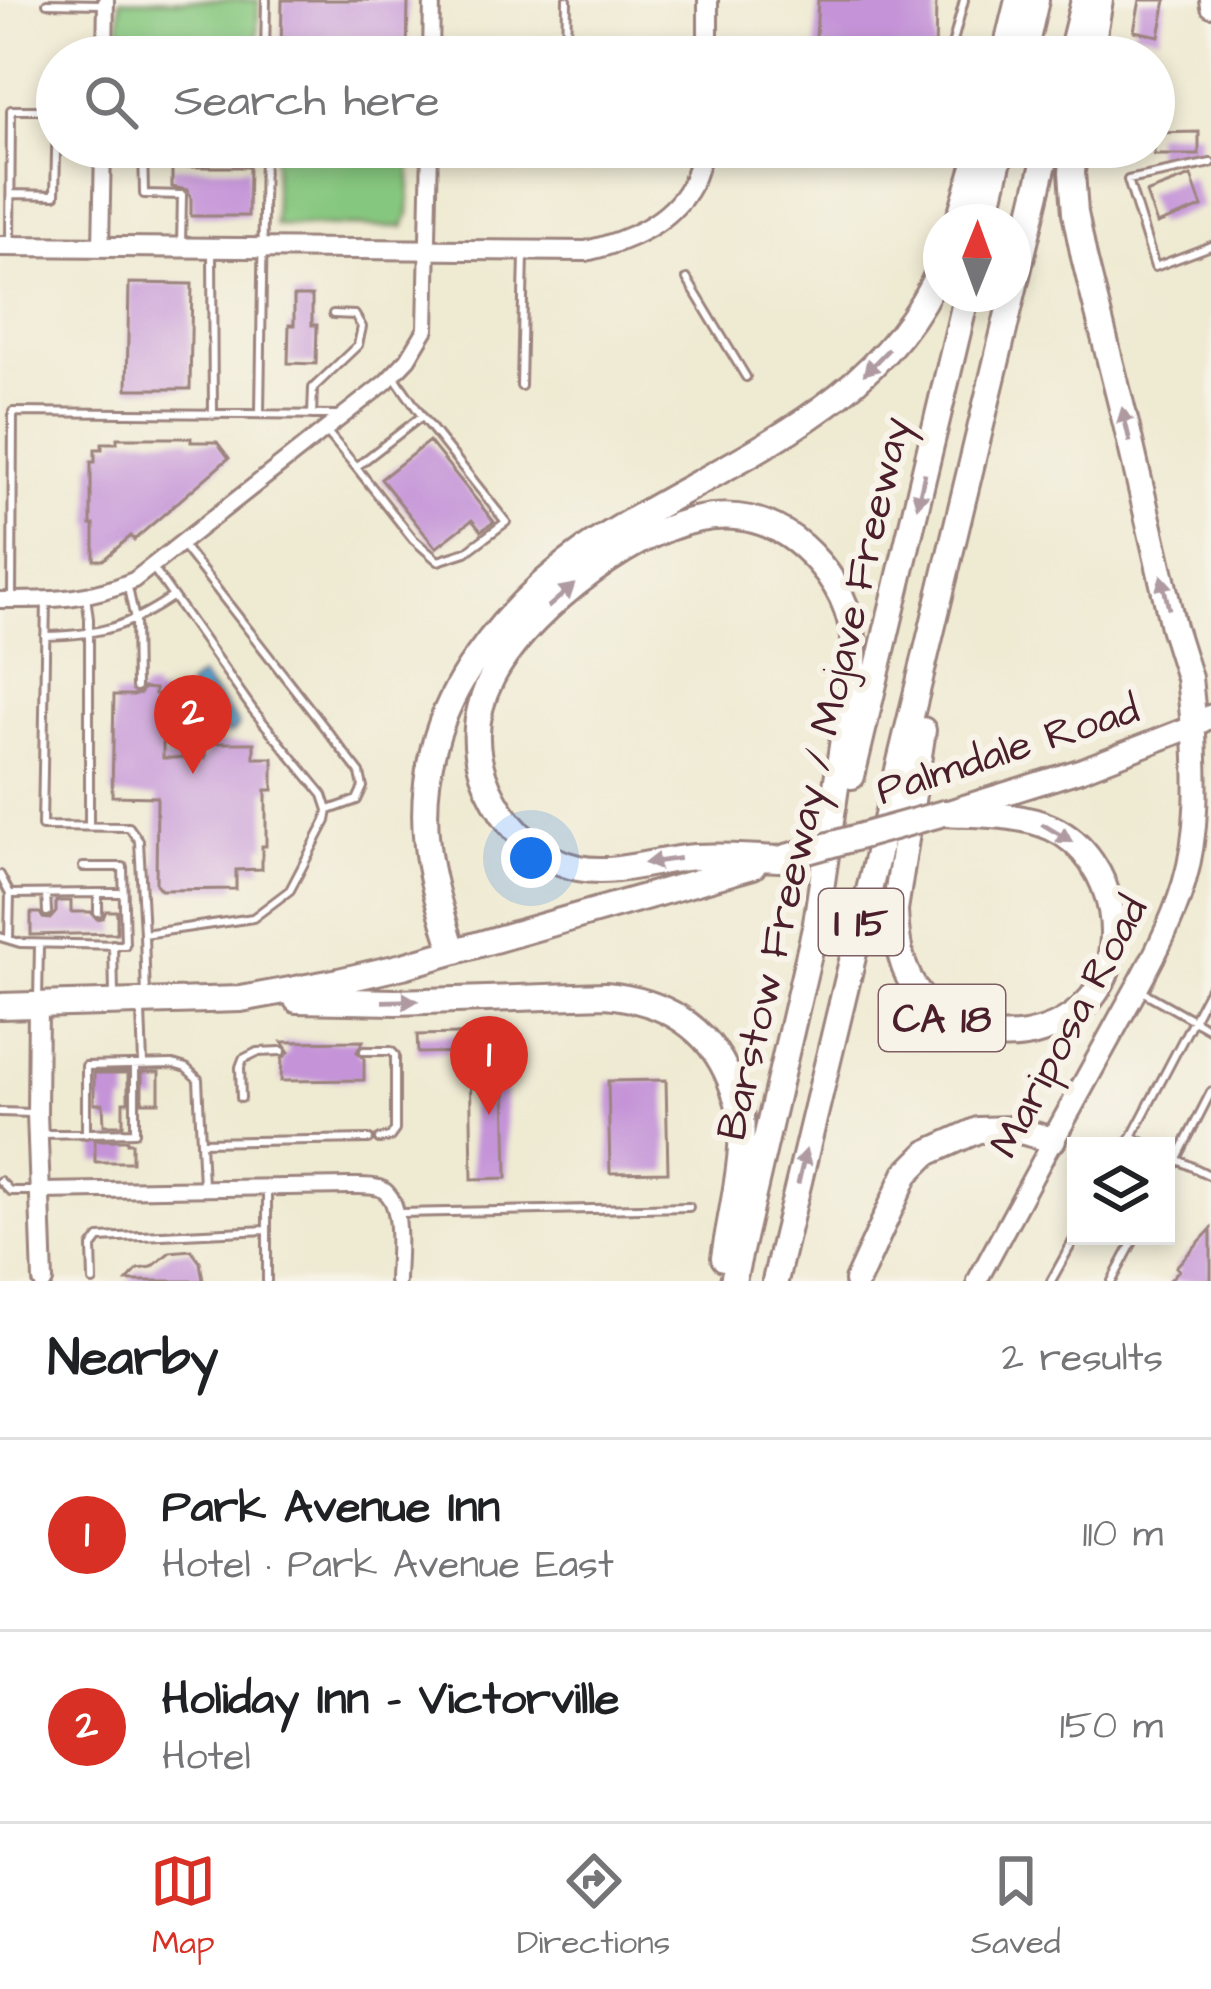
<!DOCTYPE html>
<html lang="en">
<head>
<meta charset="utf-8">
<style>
  body { margin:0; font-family:"Architects Daughter",sans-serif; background:#f2f2f2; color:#202124 }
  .controls { position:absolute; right:36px; bottom:36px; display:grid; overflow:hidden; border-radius:0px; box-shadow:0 6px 18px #0003 }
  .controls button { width:108px; height:108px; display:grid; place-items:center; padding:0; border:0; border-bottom:3px solid #e0e0e0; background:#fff; color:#202124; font:60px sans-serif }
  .compass { position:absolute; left:923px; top:204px; width:108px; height:108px; border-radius:50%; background:#fff; box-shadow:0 6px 18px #0003; rotate:1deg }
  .you { position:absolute; left:531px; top:858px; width:42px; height:42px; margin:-30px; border:9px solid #fff; border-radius:50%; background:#1a73e8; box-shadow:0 0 0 18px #1a73e833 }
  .badge { display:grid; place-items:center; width:78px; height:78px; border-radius:50%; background:#d93025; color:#fff; font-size:39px; font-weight:700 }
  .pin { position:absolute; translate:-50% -99px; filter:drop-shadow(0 3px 6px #0008) }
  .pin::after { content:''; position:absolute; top:63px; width:42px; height:36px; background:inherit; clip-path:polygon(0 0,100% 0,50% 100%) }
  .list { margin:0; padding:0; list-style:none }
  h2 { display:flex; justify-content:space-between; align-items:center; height:156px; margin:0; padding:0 48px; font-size:51px }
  h2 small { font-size:39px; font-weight:400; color:#757577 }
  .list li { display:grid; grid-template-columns:78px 1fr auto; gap:36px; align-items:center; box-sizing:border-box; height:192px; padding:0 48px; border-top:3px solid #e0e0e0 }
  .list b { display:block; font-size:45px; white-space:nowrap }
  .list p { margin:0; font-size:39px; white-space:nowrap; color:#757577 }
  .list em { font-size:39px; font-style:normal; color:#757577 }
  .icon { flex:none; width:66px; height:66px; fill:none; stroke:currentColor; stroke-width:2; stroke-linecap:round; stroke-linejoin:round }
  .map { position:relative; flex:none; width:1211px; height:1281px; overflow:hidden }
  .search { position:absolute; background:#fff; box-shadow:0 6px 18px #0003; left:36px; right:36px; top:36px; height:132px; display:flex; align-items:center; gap:30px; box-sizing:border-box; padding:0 42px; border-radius:66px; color:#757577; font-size:45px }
  .sheet { height:540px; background:#fff }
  nav { display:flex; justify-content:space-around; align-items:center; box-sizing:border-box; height:168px; border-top:3px solid #e0e0e0; background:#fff; font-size:33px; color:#757577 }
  nav a { display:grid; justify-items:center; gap:6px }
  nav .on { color:#d93025 }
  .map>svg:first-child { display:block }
  .green { fill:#86c77f; stroke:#687355; stroke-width:3 }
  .water { fill:#58a4d1; stroke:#51627e; stroke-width:3 }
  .building { fill:#c594d8 }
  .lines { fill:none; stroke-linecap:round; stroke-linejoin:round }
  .lane-casing { stroke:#9c847e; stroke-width:12 }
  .street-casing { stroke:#9c847e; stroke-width:20 }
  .secondary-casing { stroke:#9c847e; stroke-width:24 }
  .primary-casing { stroke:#9c847e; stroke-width:27 }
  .highway-casing { stroke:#9c847e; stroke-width:30 }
  .lane { stroke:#fff; stroke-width:6 }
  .street { stroke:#fff; stroke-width:14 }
  .secondary { stroke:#fff; stroke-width:18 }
  .primary { stroke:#fff; stroke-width:21 }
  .highway { stroke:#fff; stroke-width:24 }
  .highway-bridge-casing { stroke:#9c847e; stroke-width:30; stroke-linecap:butt }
  .highway-bridge { stroke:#fff; stroke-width:24 }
  .oneway { fill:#ae9aa0 }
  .labels { text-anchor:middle; stroke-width:12; stroke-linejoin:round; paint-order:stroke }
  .shield { fill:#f7f3e8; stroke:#7e5f64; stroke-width:3 }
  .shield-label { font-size:39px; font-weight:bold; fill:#4a1f2b }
  .street-label { font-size:42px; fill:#4a1f2b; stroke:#f7f3e8 }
</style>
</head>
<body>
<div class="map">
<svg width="1211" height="1281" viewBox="0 0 1211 1281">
  <rect width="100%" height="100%" fill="#f7f3e8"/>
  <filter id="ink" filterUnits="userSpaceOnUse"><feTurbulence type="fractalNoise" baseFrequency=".00833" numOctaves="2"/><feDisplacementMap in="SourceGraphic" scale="24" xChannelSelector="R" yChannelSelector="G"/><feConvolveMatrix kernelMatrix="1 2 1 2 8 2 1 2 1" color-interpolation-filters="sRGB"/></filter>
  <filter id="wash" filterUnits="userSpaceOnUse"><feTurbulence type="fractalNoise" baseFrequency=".004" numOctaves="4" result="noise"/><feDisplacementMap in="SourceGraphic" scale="48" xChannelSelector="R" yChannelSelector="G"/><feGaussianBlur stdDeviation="2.7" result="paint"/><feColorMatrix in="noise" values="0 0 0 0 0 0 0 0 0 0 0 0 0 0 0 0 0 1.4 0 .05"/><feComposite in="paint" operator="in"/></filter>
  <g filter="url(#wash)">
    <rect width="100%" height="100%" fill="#efead2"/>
    <path class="green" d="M120,0h138l-1,57h-137z
      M274,147h137l-2,69 -6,11 -128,-2z"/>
    <path class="water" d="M200,676l38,47v4l-7,6 -32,-1 -17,-22 11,-11 -6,-13z"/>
    <g id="blocks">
      <path class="building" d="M282,0h126l-1,56 -95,1 -1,-2 -30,-1z
        M818,0h118l-1,57h-120z
        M1140,0h26l-7,36 -25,-5z
        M1199,132v23h-45v-22z
        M172,167h77l-1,49h-57v-17l-3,-9 -16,-3z
        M1191,176l11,31 -45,17 -11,-31z
        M129,283l63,1 -2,105h-63z
        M294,296h18v29h5l-1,39 -28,-1 1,-38h5z
        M117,438h74v4h26l12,16 -95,82 -3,-4 -28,24h-9v-35h-3v-63h4v-13h7v-6h15z
        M429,441l65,81 -13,9 -9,-11 -36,28 -55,-69z
        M143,688l12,1v5h8v64h42v-15h49v15h19v32h-7v56h-4v23l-26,1v19l-75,1 -5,-6 1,-87 -45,-1 2,-101h19l8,-2z
        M56,901h15v11h20l6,7 6,-1 3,-7h11v22l-86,2v-22h9l3,5 7,1 6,-7z
        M504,1033l3,145 -35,1 -2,-127 -52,1 -1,-18z
        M363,1041l-6,11 7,6v22l-83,1 1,-22 7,-7 -7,-10z
        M142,1072h17v30h-17z
        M94,1073h34v29h-5v23h-19l-1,-21h-9z
        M666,1080l2,92 -58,1 -2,-92z
        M95,1140h32v3h5v19h-37z
        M1211,1229v52h-42l10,-11 -3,-3z
        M191,1250l9,12 3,19h-76l11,-12 14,-2 18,-15z"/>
    </g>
  </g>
  <g filter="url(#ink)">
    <use href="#blocks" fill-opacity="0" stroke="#9c847e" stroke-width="3"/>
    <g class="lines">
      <g class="lane-casing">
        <path id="lane" d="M47,3l55,1
          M265,57l1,-57
          M566,57l1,-57
          M949,57l15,-57
          M143,147l1,47 38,1 -1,50
          M1211,163l-83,17 27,87 56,-21
          M12,194l43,1 2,-85
          M10,243l1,-133h46
          M212,252l1,163
          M687,279l59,98
          M521,386l3,-132
          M260,413l4,-266
          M312,415l1,-27 45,-43 4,-18 -7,-12 -22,-1
          M327,432l29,35 66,-51 -28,-40
          M356,467l57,72 25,22 28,-9 40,-30 -84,-106
          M183,546l177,227 3,14 -6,13 -28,10
          M127,583l8,37 1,67
          M86,596l3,23v207
          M12,597l1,-185 324,3
          M46,600l-4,226 87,1 10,14 5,93 109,-16 37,-28 36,-69 2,-11 -5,-15 -70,-85 -100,-142
          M45,636c54,-1 83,-9 127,-39
          M0,875l10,19 -1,44
          M98,893h25
          M10,894l88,-1v19
          M46,894l1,18
          M144,934l2,64
          M0,937l20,6 105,2 -2,-78h-40
          M113,944l1,51
          M1140,990l71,40
          M38,1001l1,-57
          M141,1011l2,53
          M364,1051h27l4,4v75l-5,7 -11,2
          M241,1098l-1,-31 3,-8 14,-7 25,-1
          M0,1112l32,1
          M42,1134l93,-2v-67
          M86,1134v-68l87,-2 13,4 12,11 5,106
          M1132,1137l18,9
          M201,1142l168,-3
          M1127,1146l84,-160
          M1166,1154l45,22
          M1166,1180l45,-88
          M0,1181l10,10h27
          M267,1189v92
          M400,1213l289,-6
          M93,1281l-1,-34 7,-9 168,-8
          M1051,1281l25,-45
          M1112,1281l24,-45"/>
      </g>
      <g class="street-casing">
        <path id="street" d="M105,57l1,-57
          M431,57l1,-57
          M101,247l2,-100
          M0,600c52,0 85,1 134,-20l252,-198 22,-23 18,-30 4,-182
          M40,1191l309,-5c9,0 21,-1 30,2 27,9 18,70 18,93"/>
      </g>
      <g class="secondary-casing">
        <path id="secondary" d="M1210,0l1,7
          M708,57v-57
          M0,246l586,5c40,-9 85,-28 105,-66 6,-12 9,-26 13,-38
          M38,1005l-1,108 6,168
          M977,1281l76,-141"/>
      </g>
      <g class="primary-casing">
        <path id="primary" d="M950,811l131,-41 113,-44 17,-10
          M1053,1140c24,-43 48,-87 72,-131 22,-39 46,-82 59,-126 15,-50 13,-105 10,-157"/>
      </g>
      <g class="highway-casing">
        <path id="highway" d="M1004,57l14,-57
          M1023,57l13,-57
          M1070,57l14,-57
          M1090,57l10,-57
          M1075,147l-3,25 3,41 9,44 42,167 47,203 16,51 5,48
          M958,222l23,-75
          M984,222l18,-75
          M923,730l-28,180c1,31 6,61 25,86 37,50 118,54 163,11 52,-49 33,-149 -31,-179 -32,-15 -74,-13 -108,-15
          M852,776l115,-482
          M779,859c-27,-1 -56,-4 -83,-2 -38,2 -80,19 -118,11 -36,-8 -66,-36 -83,-67 -51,-90 14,-163 81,-217 73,-58 169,-107 243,-21 26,30 37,62 35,101l-39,266
          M453,951c-10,-34 -22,-69 -26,-105 -8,-68 10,-134 50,-189 30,-42 66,-78 109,-108 126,-85 292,-133 355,-283
          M297,1000l99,2 209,-7c56,5 103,30 125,85 4,12 10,24 11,37 4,40 -11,100 -17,141
          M0,1006l241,-7 93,-17 69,-16 350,-100
          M733,1281l85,-366
          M775,1281l273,-1134
          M857,1281l49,-107 21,-21 51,-23 35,-1 40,11"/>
      </g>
      <use href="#lane" class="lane"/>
      <use href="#street" class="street"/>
      <use href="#secondary" class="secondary"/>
      <use href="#primary" class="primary"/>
      <use href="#highway" class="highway"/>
      <g class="highway-bridge-casing">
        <path id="highway-bridge" d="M779,859l165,-46"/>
      </g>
      <use href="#highway-bridge" class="highway-bridge"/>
    </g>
    <defs><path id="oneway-solid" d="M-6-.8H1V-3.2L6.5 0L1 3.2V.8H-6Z" transform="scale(3)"/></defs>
    <g class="oneway">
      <use href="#oneway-solid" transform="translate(876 362) rotate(134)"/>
      <use href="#oneway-solid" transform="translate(1126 425) rotate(-103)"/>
      <use href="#oneway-solid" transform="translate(921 490) rotate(103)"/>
      <use href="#oneway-solid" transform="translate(1165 592) rotate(-103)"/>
      <use href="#oneway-solid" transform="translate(561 596) rotate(-41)"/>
      <use href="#oneway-solid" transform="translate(1057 833) rotate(31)"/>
      <use href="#oneway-solid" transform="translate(662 861) rotate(172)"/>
      <use href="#oneway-solid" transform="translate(400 1001) rotate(-1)"/>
      <use href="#oneway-solid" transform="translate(802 1167) rotate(-77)"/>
    </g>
  </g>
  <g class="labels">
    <g class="shield">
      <rect x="819" y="889" width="84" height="66" rx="9"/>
      <rect x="879" y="985" width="126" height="66" rx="9"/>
    </g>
    <g class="shield-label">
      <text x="861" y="936">I 15</text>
      <text x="942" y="1032">CA 18</text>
    </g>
    <g class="street-label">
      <text transform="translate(1007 748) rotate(-18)" y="15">Palmdale Road</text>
      <text transform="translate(812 778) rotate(-77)" y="15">Barstow Freeway / Mojave Freeway</text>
      <text transform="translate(1067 1026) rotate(-62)" y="15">Mariposa Road</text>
    </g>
  </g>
</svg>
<div class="controls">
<button><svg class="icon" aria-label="layers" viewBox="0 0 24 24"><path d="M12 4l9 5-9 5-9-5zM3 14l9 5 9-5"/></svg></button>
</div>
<svg class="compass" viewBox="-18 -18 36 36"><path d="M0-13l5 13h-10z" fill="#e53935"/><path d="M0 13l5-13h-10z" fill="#757577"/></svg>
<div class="you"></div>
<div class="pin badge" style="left:489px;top:1115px">1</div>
<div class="pin badge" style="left:193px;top:774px">2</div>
<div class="search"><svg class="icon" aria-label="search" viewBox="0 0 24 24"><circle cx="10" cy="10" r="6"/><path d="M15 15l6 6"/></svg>Search here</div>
</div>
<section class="sheet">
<h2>Nearby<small>2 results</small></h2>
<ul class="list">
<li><span class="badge">1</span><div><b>Park Avenue Inn</b><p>Hotel · Park Avenue East</p></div><em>110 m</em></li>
<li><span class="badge">2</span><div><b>Holiday Inn - Victorville</b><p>Hotel</p></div><em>150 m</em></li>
</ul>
</section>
<nav>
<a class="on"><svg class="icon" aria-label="map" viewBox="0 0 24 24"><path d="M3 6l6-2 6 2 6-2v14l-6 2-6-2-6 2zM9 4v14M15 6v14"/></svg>Map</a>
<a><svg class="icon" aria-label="directions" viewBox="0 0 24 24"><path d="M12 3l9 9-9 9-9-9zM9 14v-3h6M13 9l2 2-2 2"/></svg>Directions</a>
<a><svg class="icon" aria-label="saved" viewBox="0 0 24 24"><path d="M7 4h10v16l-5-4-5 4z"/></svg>Saved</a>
</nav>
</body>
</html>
